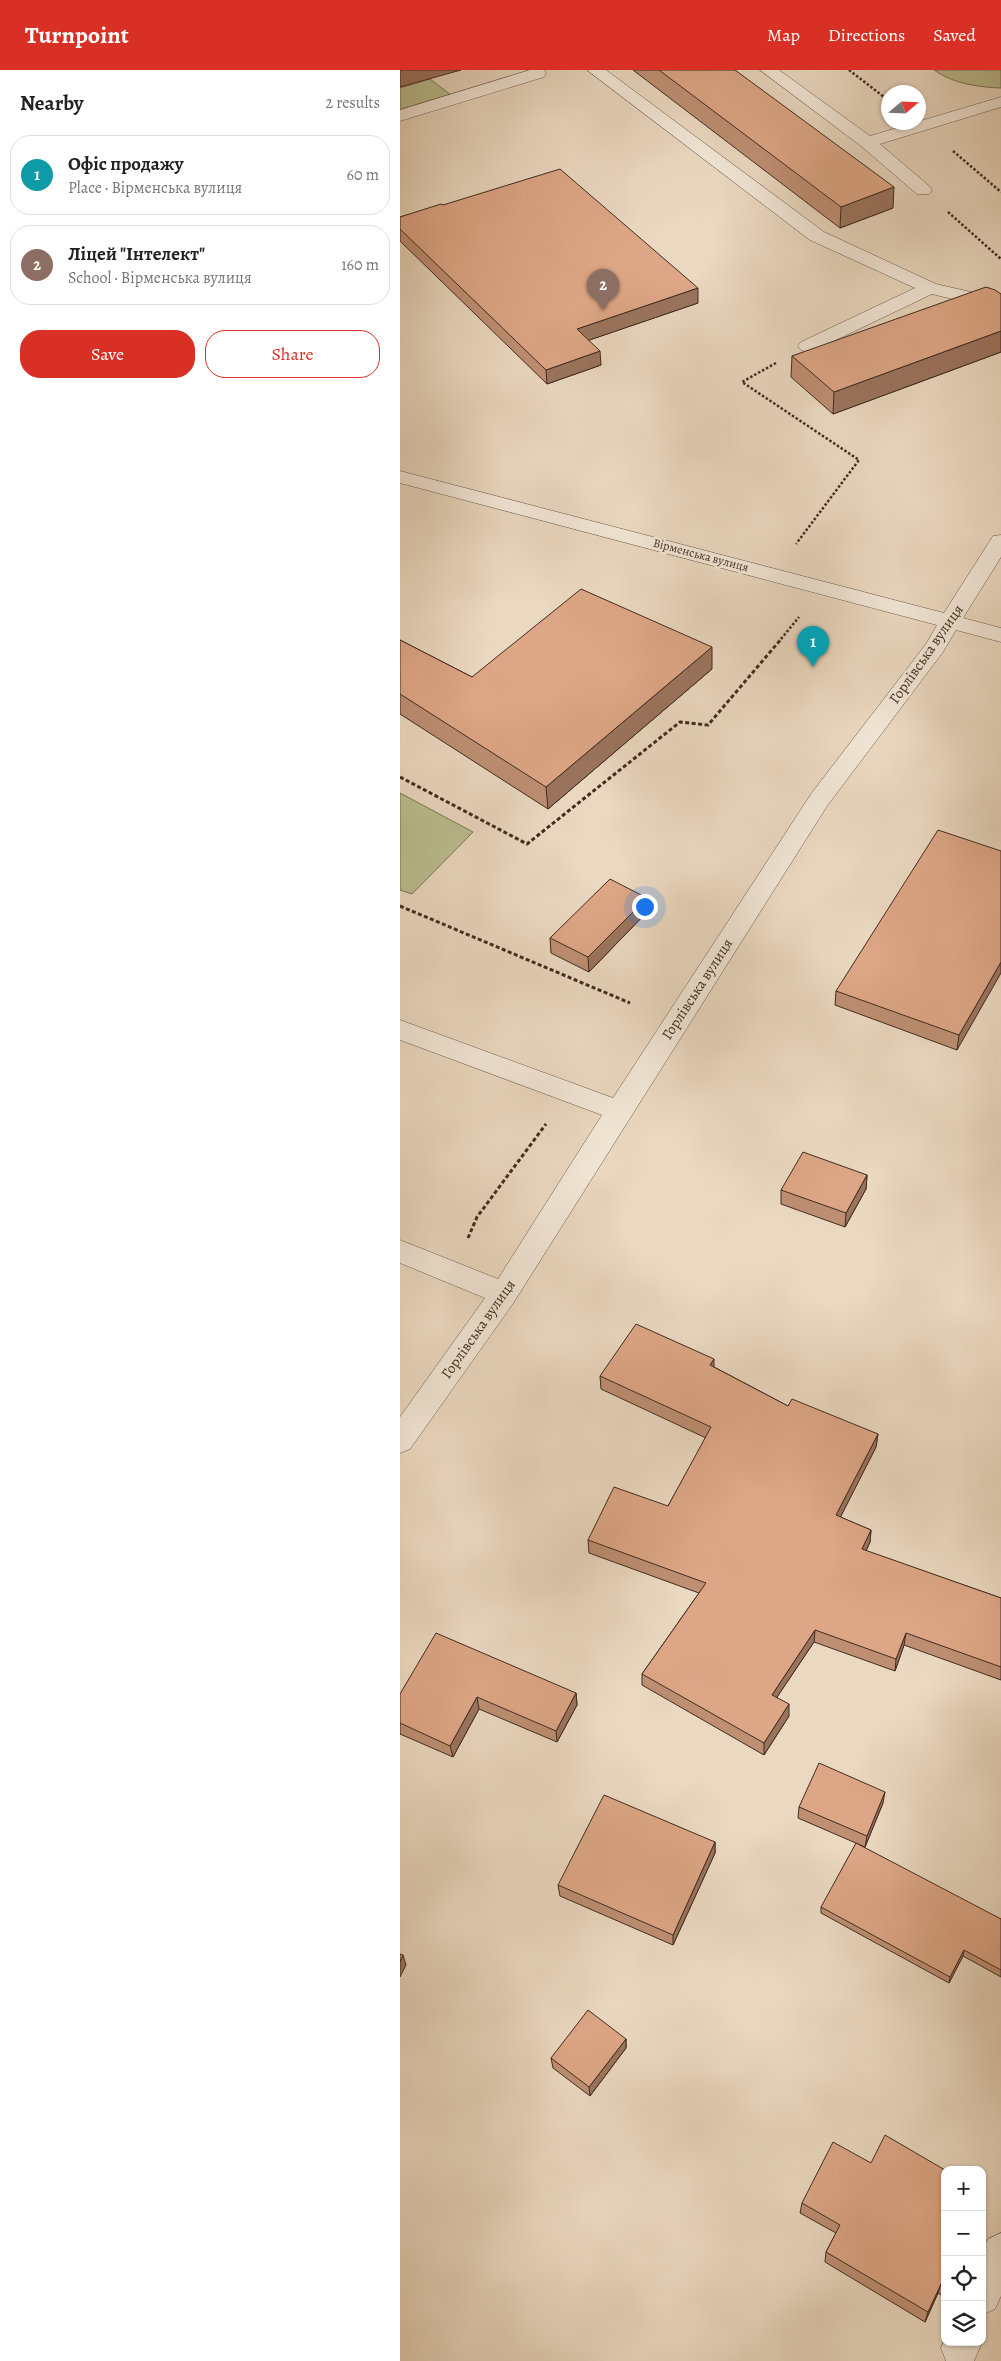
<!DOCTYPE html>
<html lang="en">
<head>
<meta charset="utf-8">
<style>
  body { margin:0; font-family:Alegreya,serif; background:#f2f2f2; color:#222 }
  .controls { position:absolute; right:15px; bottom:15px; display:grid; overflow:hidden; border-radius:10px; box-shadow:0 1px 4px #0004 }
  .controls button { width:45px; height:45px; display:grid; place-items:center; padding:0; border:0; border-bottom:1px solid #e0e0e0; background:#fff; color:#222; font:25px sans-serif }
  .compass { position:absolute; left:481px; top:15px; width:45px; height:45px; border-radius:50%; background:#fff; box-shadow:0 1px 4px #0004; rotate:71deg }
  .you { position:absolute; left:244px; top:836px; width:18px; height:18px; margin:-12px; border:4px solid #fff; border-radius:50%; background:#1a73e8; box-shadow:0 0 0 8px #1a73e833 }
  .badge { display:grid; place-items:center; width:32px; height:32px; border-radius:50%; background:#d93025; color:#fff; font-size:16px; font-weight:700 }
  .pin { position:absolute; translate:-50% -41px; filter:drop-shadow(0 1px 2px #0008) }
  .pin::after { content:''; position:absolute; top:26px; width:18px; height:15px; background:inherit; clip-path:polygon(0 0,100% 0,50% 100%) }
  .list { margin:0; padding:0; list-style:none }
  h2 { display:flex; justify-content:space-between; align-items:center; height:65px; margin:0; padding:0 20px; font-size:21px }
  h2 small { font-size:16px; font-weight:400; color:#767676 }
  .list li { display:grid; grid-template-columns:32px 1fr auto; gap:15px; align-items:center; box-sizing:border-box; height:80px; margin:0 10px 10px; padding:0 10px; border:1px solid #e0e0e0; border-radius:20px }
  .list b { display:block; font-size:19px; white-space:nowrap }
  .list p { margin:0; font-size:16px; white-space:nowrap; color:#767676 }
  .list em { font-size:16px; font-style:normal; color:#767676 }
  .actions { display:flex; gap:10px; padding:15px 20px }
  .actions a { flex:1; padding:11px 0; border:1px solid #d93025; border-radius:20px; text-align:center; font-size:18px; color:#d93025 }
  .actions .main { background:#d93025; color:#fff }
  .icon { flex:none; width:28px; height:28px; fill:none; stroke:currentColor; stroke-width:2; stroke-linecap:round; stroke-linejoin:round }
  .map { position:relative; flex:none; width:601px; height:2291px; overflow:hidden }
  header { display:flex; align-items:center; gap:30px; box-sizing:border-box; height:70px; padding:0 25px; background:#d93025; color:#fff }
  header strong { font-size:24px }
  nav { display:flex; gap:28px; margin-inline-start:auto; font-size:18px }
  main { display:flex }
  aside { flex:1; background:#fff }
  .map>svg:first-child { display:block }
  .green { fill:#babe90; stroke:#7e7558 }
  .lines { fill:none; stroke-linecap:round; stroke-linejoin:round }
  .minor-casing { stroke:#6b5748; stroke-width:1 }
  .path-far1 { stroke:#412c20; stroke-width:2.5; stroke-dasharray:2.5 2; stroke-linecap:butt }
  .path { stroke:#412c20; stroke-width:3; stroke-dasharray:4 2.5; stroke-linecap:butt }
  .minor { fill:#f1e6d6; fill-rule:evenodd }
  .wall { fill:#be8f73; stroke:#412c20 }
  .shaded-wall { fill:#9b745e; stroke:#412c20 }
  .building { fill:#dda686; stroke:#412c20 }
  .labels { text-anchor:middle; stroke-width:5; stroke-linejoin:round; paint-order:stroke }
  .far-street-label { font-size:12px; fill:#412c20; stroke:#f1e6d6 }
  .street-label { font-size:15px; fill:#412c20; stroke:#f1e6d6 }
</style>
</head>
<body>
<header>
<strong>Turnpoint</strong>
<nav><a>Map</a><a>Directions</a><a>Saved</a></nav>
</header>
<main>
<aside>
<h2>Nearby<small>2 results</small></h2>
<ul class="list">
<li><span class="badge" style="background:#0f9aa8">1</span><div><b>Офіс продажу</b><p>Place · Вірменська вулиця</p></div><em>60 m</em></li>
<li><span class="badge" style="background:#8d6e63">2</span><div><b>Ліцей &quot;Інтелект&quot;</b><p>School · Вірменська вулиця</p></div><em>160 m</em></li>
</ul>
<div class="actions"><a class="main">Save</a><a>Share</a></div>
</aside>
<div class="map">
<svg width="601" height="2291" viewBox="0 0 601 2291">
  <rect width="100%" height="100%" fill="#ead8c0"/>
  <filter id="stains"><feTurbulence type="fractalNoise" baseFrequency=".004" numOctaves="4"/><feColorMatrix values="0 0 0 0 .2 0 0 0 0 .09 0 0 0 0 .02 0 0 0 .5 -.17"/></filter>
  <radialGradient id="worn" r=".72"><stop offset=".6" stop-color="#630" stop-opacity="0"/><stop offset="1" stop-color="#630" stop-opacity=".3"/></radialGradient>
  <path class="green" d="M534,0h67v18c-23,-1 -47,-4 -67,-18z
    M30,9l21,16 -51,15v-22z
    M0,723l73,39 -61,62 -12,-4z"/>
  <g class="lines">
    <g class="minor-casing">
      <path id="minor" d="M130,0h14l2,3 -2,4 -144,44v-11z
        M187,0h19l218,162 112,52 65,15v12l-69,-17 -117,56 -7,2 -7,-2 -3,-4 3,-4 114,-54 -105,-48z
        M360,0h19l91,66 131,-39v10l-121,37 49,42 3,4 -3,4h-12l-56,-48z
        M0,401l544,142 49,-77 8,-1v22l-38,61 38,10v14l-45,-12 -13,22 -116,154 -313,496 -104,147 -10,4v-36l85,-119 -85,-35v-23l98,39 104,-164 -202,-75v-20l213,78 198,-304 115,-150 11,-19 -537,-142z
        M601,2163v63l-6,13 -13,6v-63l6,-13z
        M545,2269v3h37l-8,19h-28l-5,-13z"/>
    </g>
    <path class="path-far1" d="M449,0l39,30
      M553,81l48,41
      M548,142l53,47
      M376,293l-34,19 117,78 -63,84
      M381,569l18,-22"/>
    <path class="path" d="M0,707l127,67 153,-122 28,3 74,-87
      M0,836l230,97
      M68,1168l9,-21 69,-93"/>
    <use href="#minor" class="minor"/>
  </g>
  <path class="wall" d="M233,0h102l158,138 -53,20z
    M43,135l255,98 -109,37 12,25 -54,19 -147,-143v-24z
    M601,224v58l-168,62 -42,-37 1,-21z
    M0,570l72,37 240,-8 -164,140 -148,-95z
    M601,781l-44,199 -122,-45 1,-14z
    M247,842l-58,60 -38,-19 -1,-15z
    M467,1105l-1,14 -21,38 -64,-23v-14z
    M314,1297l74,39 90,28 -2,13 -36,70 31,13 -1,12 -4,9 135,47v82l-97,-35 -9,26 -81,-29 -37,55 12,19 -25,39 -122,-70v-11l57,-81 -110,-40 -1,-13 80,-34 38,-68 -105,-49 -1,-13z
    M176,1623l1,12 -20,37 -78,-33 -26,48 -53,-23v-40z
    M483,1733l-18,44 -67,-29 1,-11z
    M315,1772v11l-42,92 -113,-49 -2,-11z
    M421,1837l180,12v58l-38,-21 -14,27 -128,-70z
    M226,1969v9l-36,48 -37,-28 -2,-10z
    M471,2093l74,7v122l-2,4 -5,-3 -13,29 -100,-60 1,-10 10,-19 -36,-20 2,-10z"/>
  <path class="shaded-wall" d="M0,0h61l-61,17z
    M494,117l-1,21 -53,20 1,-21z
    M298,218v15l-120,41 -1,-15z
    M601,261v21l-168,62 1,-22z
    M200,281l1,14 -54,19 -1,-14z
    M312,577v22l-164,140 -2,-22z
    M247,828v14l-58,60 -1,-15z
    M601,892v11l-44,77 2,-15z
    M467,1105l-1,14 -21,38 1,-14z
    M314,1289v13l-4,-7z
    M478,1364l-2,13 -41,81 1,-13z
    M471,1460l-1,12 -10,20 2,-13z
    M415,1560l-1,12 -43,64 1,-11z
    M506,1563l-2,12 -9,26 1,-12z
    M176,1623l1,12 -20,37 -1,-11z
    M77,1627l2,12 -26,48 -3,-11z
    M389,1634v12l-25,39v-12z
    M485,1722l-2,11 -18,44 2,-11z
    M315,1772v11l-42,92v-10z
    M564,1880l-1,6 -14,27 1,-6z
    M3,1885l3,10 -6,12v-15z
    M226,1969v9l-36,48 -1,-9z
    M541,2214l-3,9 -13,29 3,-10z"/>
  <path class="building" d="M259,0h76l159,117 -53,20z
    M160,99l138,119 -121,41 23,22 -54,19 -146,-141v-12l41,-13 2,1z
    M586,217l9,3 6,4v37l-167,61 -42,-36z
    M181,519l131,58 -166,140 -146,-93v-54l72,37z
    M538,760l63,21v111l-42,73 -123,-44z
    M210,809l37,19 -59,59 -38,-19z
    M403,1082l64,23 -21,38 -65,-23z
    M236,1254l78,35 -4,6 78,41 4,-7 86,35 -42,81 35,15 -9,19 139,49v69l-95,-34 -10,26 -81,-29 -43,65 17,9 -25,39 -122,-69 64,-91 -118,-43 26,-53 54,19 43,-79 -111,-51z
    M36,1563l140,60 -20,38 -79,-34 -27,49 -50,-23v-29z
    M419,1693l66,29 -18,44 -68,-29z
    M204,1725l111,47 -42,93 -115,-50z
    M456,1773l145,76v51l-37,-20 -14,27 -129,-70z
    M0,1884l3,1 -3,7z
    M188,1940l38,29 -37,48 -38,-29z
    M485,2065l60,35v116l-4,-2 -13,28 -102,-60 14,-27 -38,-22 31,-61 38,21z"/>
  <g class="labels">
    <g class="far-street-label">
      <text transform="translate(301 485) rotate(15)" y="4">Вірменська вулиця</text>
    </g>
    <g class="street-label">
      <text transform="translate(526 584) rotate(-55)" y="5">Горлівська вулиця</text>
      <text transform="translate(297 919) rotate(-57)" y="5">Горлівська вулиця</text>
      <text transform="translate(78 1259) rotate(-55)" y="5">Горлівська вулиця</text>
    </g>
  </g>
  <rect width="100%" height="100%" filter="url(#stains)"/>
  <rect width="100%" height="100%" fill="url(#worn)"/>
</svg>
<div class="controls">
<button>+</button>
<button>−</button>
<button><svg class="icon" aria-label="locate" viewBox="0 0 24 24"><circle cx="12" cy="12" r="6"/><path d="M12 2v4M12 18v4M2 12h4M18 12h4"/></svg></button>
<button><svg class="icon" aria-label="layers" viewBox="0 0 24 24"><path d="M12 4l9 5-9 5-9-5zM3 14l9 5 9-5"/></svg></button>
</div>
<svg class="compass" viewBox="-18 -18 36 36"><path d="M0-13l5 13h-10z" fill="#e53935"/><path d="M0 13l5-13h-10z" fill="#767676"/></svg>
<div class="you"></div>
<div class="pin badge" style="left:413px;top:597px;background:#0f9aa8">1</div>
<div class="pin badge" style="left:203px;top:240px;background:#8d6e63">2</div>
</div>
</main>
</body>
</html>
